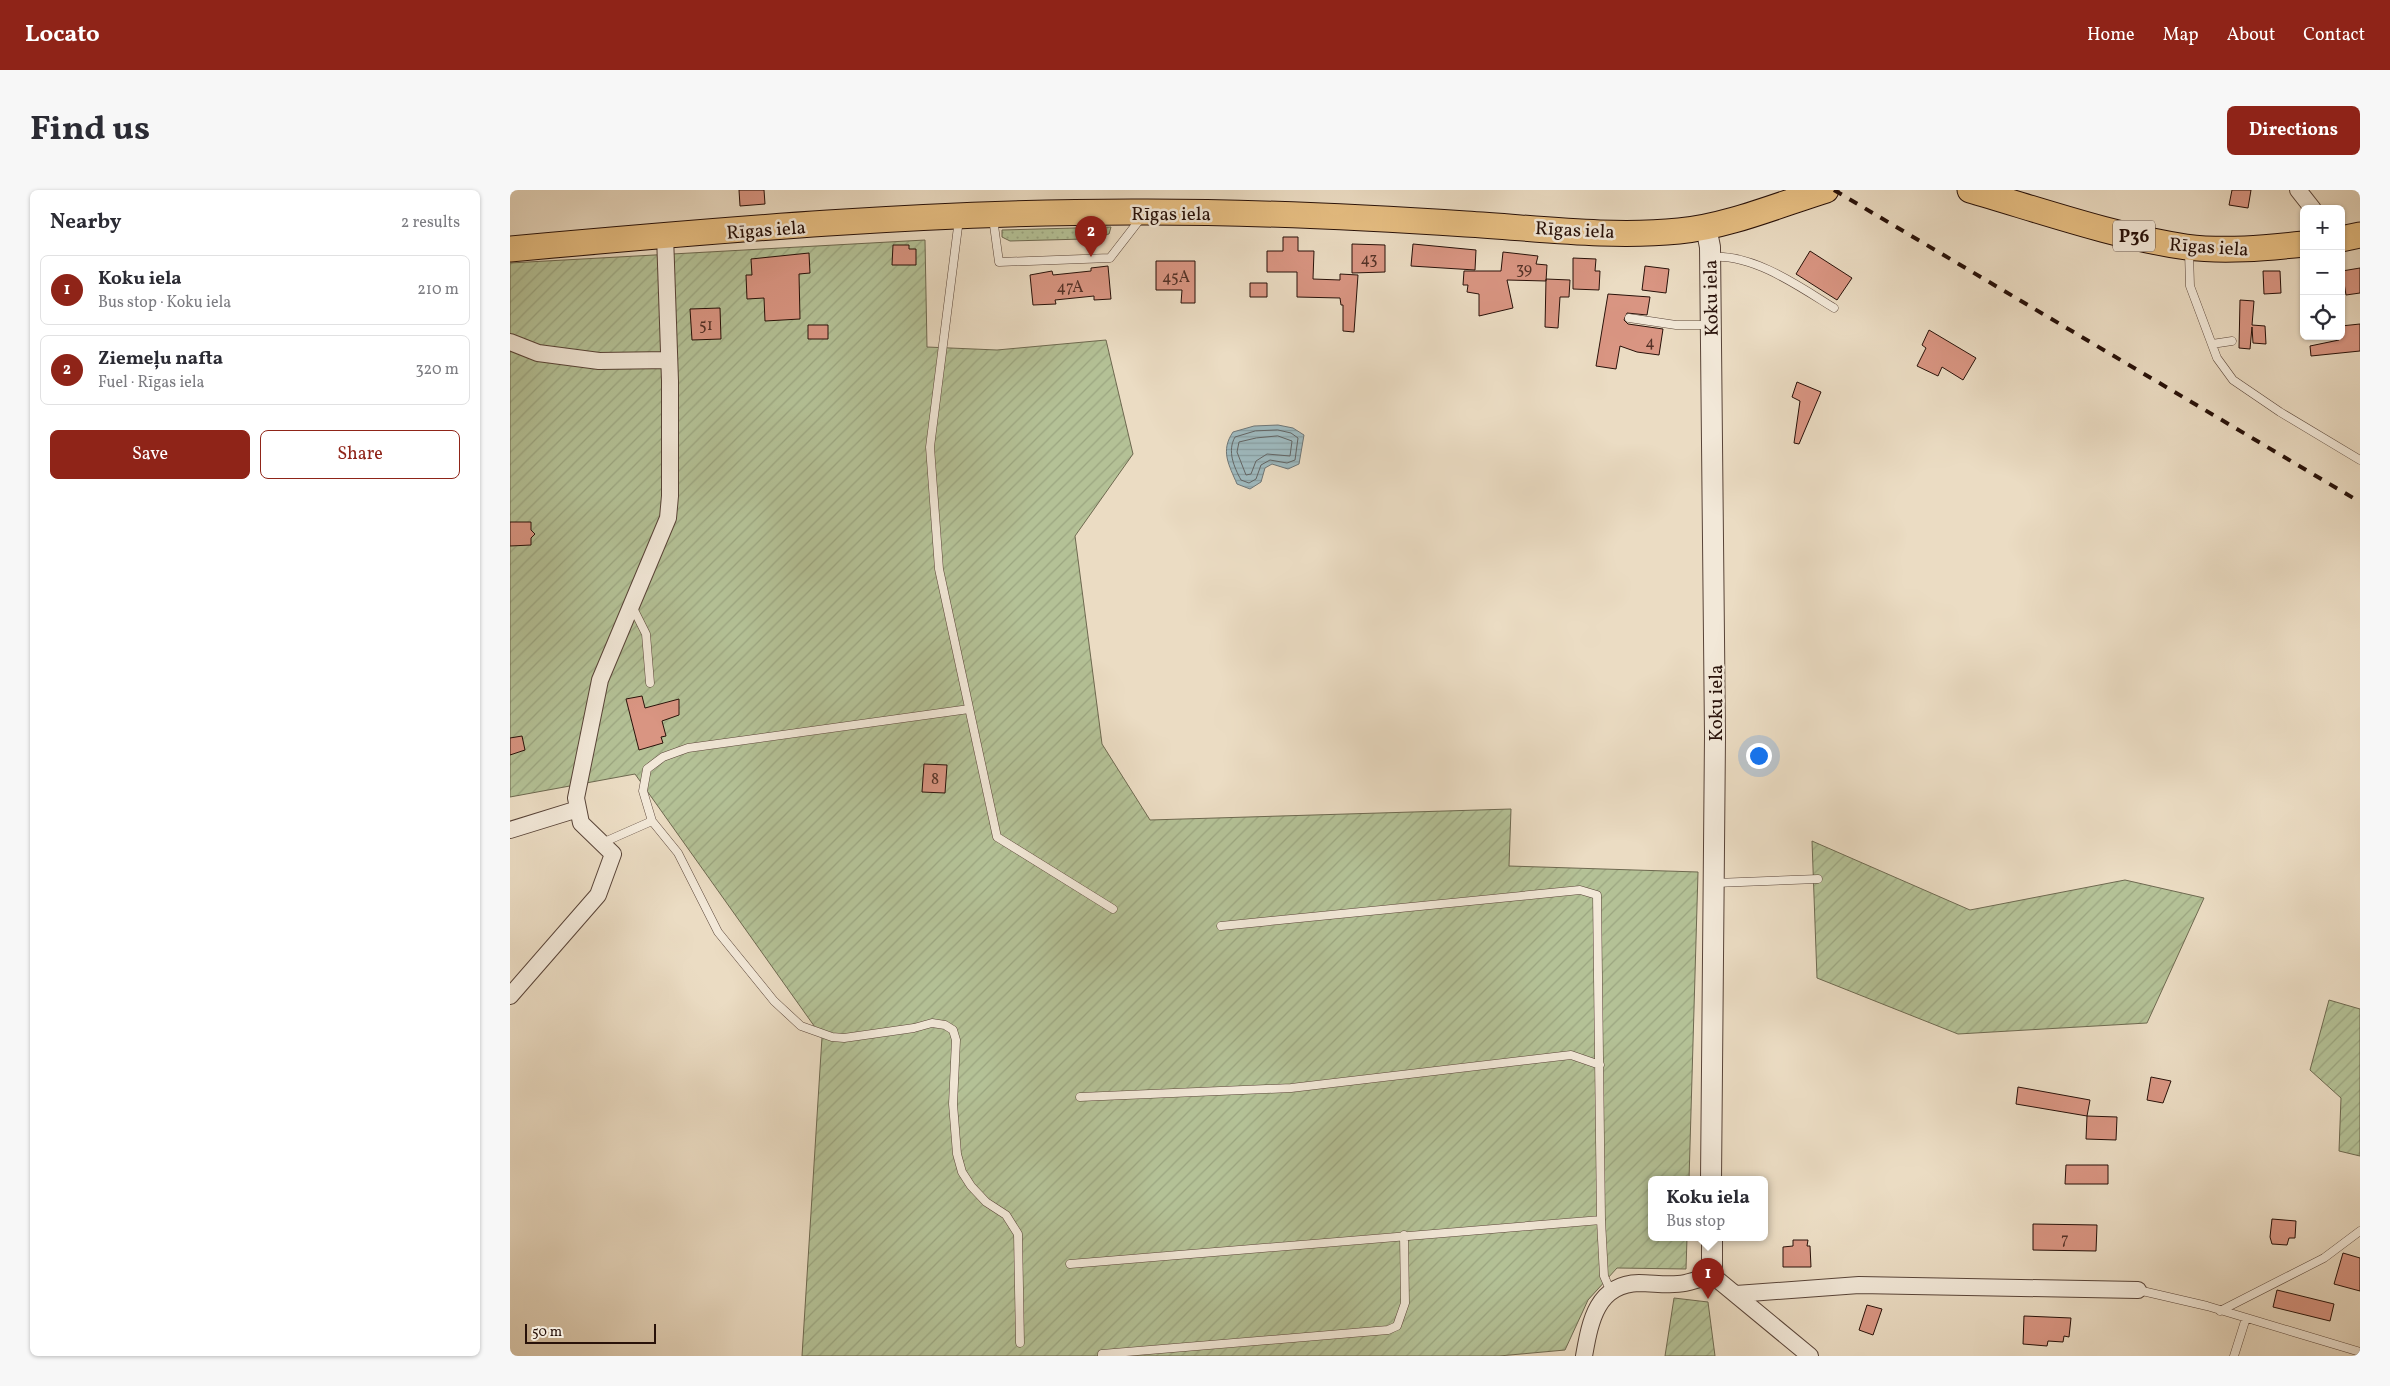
<!DOCTYPE html>
<html lang="en">
<head>
<meta charset="utf-8">
<style>
  body { margin:0; font-family:Vollkorn,serif; background:#f7f7f7; color:#2b2b33 }
  .controls { position:absolute; right:15px; top:15px; display:grid; overflow:hidden; border-radius:8px; box-shadow:0 1px 4px #0004 }
  .controls button { width:45px; height:45px; display:grid; place-items:center; padding:0; border:0; border-bottom:1px solid #e1e1e2; background:#fff; color:#2b2b33; font:25px sans-serif }
  .scale { position:absolute; left:15px; bottom:12px; width:131px; box-sizing:border-box; padding-left:5px; border:2px solid #281109; border-top:0; font-size:14px; line-height:18px; white-space:nowrap; color:#281109; -webkit-text-stroke:4px #f2e8d8; paint-order:stroke }
  .you { position:absolute; left:1248px; top:565px; width:18px; height:18px; margin:-12px; border:4px solid #fff; border-radius:50%; background:#1a73e8; box-shadow:0 0 0 8px #1a73e833 }
  .badge { display:grid; place-items:center; width:32px; height:32px; border-radius:50%; background:#8f2418; color:#fff; font-size:16px; font-weight:700 }
  .pin { position:absolute; translate:-50% -41px; filter:drop-shadow(0 1px 2px #0008) }
  .pin::after { content:''; position:absolute; top:26px; width:18px; height:15px; background:inherit; clip-path:polygon(0 0,100% 0,50% 100%) }
  .popup { position:absolute; left:1138px; top:986px; width:120px; height:65px; box-sizing:border-box; display:grid; place-content:center; border-radius:8px; background:#fff; filter:drop-shadow(0 1px 4px #0005); font-size:16px; white-space:nowrap; color:#7c7c81 }
  .popup b { font-size:19px; color:#2b2b33 }
  .popup::after { content:''; position:absolute; left:50%; top:100%; margin-left:-10px; border:10px solid transparent; border-top-color:#fff }
  .list { margin:0; padding:0; list-style:none }
  h2 { display:flex; justify-content:space-between; align-items:center; height:65px; margin:0; padding:0 20px; font-size:21px }
  h2 small { font-size:16px; font-weight:400; color:#7c7c81 }
  .list li { display:grid; grid-template-columns:32px 1fr auto; gap:15px; align-items:center; box-sizing:border-box; height:70px; margin:0 10px 10px; padding:0 10px; border:1px solid #e1e1e2; border-radius:8px }
  .list b { display:block; font-size:19px; white-space:nowrap }
  .list p { margin:0; font-size:16px; white-space:nowrap; color:#7c7c81 }
  .list em { font-size:16px; font-style:normal; color:#7c7c81 }
  .actions { display:flex; gap:10px; padding:15px 20px }
  .actions a { flex:1; padding:11px 0; border:1px solid #8f2418; border-radius:8px; text-align:center; font-size:18px; color:#8f2418 }
  .actions .main { background:#8f2418; color:#fff }
  .icon { flex:none; width:28px; height:28px; fill:none; stroke:currentColor; stroke-width:2; stroke-linecap:round; stroke-linejoin:round }
  .map { position:relative; flex:none; width:1850px; height:1166px; overflow:hidden; border-radius:8px }
  header { display:flex; align-items:center; gap:30px; box-sizing:border-box; height:70px; padding:0 25px; background:#8f2418; color:#fff }
  header strong { font-size:24px }
  nav { display:flex; gap:28px; margin-inline-start:auto; font-size:18px }
  .intro { display:flex; align-items:center; justify-content:space-between; box-sizing:border-box; height:120px; padding:0 30px }
  h1 { margin:0; font-size:35px }
  .button { padding:12px 22px; border-radius:8px; background:#8f2418; color:#fff; font-size:18px; font-weight:700 }
  main { display:flex; gap:30px; padding:0 30px }
  aside { flex:1; background:#fff; border-radius:8px; box-shadow:0 1px 4px #0004 }
  .map>svg:first-child { display:block }
  .grass { fill:url(#grass-dots); stroke:#6e6950 }
  .garden { fill:url(#garden-furrows); stroke:#6e6950 }
  .water { fill:url(#water-rules); stroke:#6f7676 }
  .lines { fill:none; stroke-linecap:round; stroke-linejoin:round }
  .shore { stroke:#636564; stroke-width:1 }
  .building { fill:#d99582; stroke:#281109 }
  .service-casing { stroke:#594438; stroke-width:9 }
  .minor-casing { stroke:#594438; stroke-width:18 }
  .tertiary-casing { stroke:#594438; stroke-width:22 }
  .primary-casing { stroke:#281109; stroke-width:27 }
  .service { stroke:#f2e8d8; stroke-width:8 }
  .minor { stroke:#f2e8d8; stroke-width:16 }
  .tertiary { stroke:#f2e8d8; stroke-width:20 }
  .primary { stroke:#e6be82; stroke-width:25 }
  .rail { stroke:#281109; stroke-width:4; stroke-dasharray:9 9; stroke-linecap:butt }
  .labels { text-anchor:middle; stroke-width:5; stroke-linejoin:round; paint-order:stroke }
  .number-label { font-size:16px; fill:#543227 }
  .shield { fill:#f2e8d8; stroke:#655247; stroke-width:1 }
  .shield-label { font-size:18px; font-weight:bold; fill:#281109 }
  .street-label { font-size:19px; fill:#281109; stroke:#f2e8d8 }
</style>
</head>
<body>
<header>
<strong>Locato</strong>
<nav><a>Home</a><a>Map</a><a>About</a><a>Contact</a></nav>
</header>
<div class="intro"><h1>Find us</h1><a class="button">Directions</a></div>
<main>
<aside>
<h2>Nearby<small>2 results</small></h2>
<ul class="list">
<li><span class="badge">1</span><div><b>Koku iela</b><p>Bus stop · Koku iela</p></div><em>210 m</em></li>
<li><span class="badge">2</span><div><b>Ziemeļu nafta</b><p>Fuel · Rīgas iela</p></div><em>320 m</em></li>
</ul>
<div class="actions"><a class="main">Save</a><a>Share</a></div>
</aside>
<div class="map">
<svg width="1850" height="1166" viewBox="0 0 1850 1166">
  <defs>
    <pattern id="grass-dots" width="8" height="8" patternUnits="userSpaceOnUse" patternTransform="scale(1.25)"><rect width="8" height="8" fill="#b4c196"/><path d="M2 2h.1M6 6h.1" fill="none" stroke="#9ba580" stroke-width="1.8" stroke-linecap="round"/></pattern>
    <pattern id="garden-furrows" width="10" height="10" patternUnits="userSpaceOnUse" patternTransform="scale(1.25)"><rect width="10" height="10" fill="#b4c196"/><path d="M-1 1l2-2M0 10L10 0M9 11l2-2" fill="none" stroke="#9ba580"/></pattern>
    <pattern id="water-rules" width="6" height="5" patternUnits="userSpaceOnUse" patternTransform="scale(1.25)"><rect width="6" height="5" fill="#9eb9be"/><path d="M0 2.5h6" fill="none" stroke="#889ea2"/></pattern>
  </defs>
  <rect width="100%" height="100%" fill="#ebdcc3"/>
  <filter id="stains"><feTurbulence type="fractalNoise" baseFrequency=".004" numOctaves="4"/><feColorMatrix values="0 0 0 0 .2 0 0 0 0 .09 0 0 0 0 .02 0 0 0 .5 -.17"/></filter>
  <radialGradient id="worn" r=".72"><stop offset=".6" stop-color="#630" stop-opacity="0"/><stop offset="1" stop-color="#630" stop-opacity=".3"/></radialGradient>
  <path class="grass" d="M601,37l-2,7 -25,5 -74,2 -8,-4v-7z"/>
  <path class="garden" d="M415,50l2,107 70,3 109,-10 27,114 -58,82 27,208 48,76 361,-11 -2,57 189,6 -9,308h-37v58h35l-1,31 -69,-1 -29,32 -23,50 -66,6h-697l20,-319 -187,-263 -125,23v-534z
    M1302,651l158,69 155,-30 79,18 -57,125 -189,11 -141,-56z
    M1819,810l31,9v147l-21,-5 2,-53 -31,-28z
    M1164,1108l34,4 7,54h-50z"/>
  <path class="water" d="M768,235l15,3 11,7 -5,29 -11,5 -16,-5 -7,4 -4,14 -11,7 -13,-5c-8,-19 -17,-33 -4,-52l21,-6z"/>
  <g class="lines">
    <path class="shore" d="M768,240l13,3 7,5 -3,22 -8,3 -17,-3 -9,5 -5,14 -7,4 -8,-3c-7,-13 -14,-29 -6,-43l20,-6z
      M768,246l14,5 -2,15 -23,-2 -11,7 -5,13 -5,1 -9,-23 2,-10 17,-4z"/>
  </g>
  <path class="building" d="M229,0h25l1,14 -25,2z
    M1722,0h19l-3,18 -19,-3z
    M773,47h15v14h16l-1,28 27,1v-6l18,1 -4,57 -11,-1v-26h-2l-1,-7 -43,-1v-25h-30v-21h16z
    M842,54l33,1v27l-33,1z
    M903,54l63,6 -1,20 -64,-4z
    M383,55h16v4h7v16h-24z
    M1300,61l42,27 -15,22 -41,-26z
    M993,62l35,4 -2,8 11,1 -1,16 -39,-1 6,28 -34,8v-22l-12,-2 1,-7h-5l1,-14h37z
    M299,63l1,20 -11,1 1,45 -35,2 -1,-23 -17,1 -1,-24h6l-1,-16z
    M1063,68l23,1 -1,12h5l-1,19 -26,-1z
    M646,71h39v42h-14l1,-13h-26z
    M598,76l3,33 -17,1v-4l-39,4 1,4 -23,1 -3,-30 22,-4 1,4 38,-4v-3z
    M1135,76l24,3 -3,24 -24,-3z
    M1850,78v25l-14,2 -4,-24z
    M1753,81h17l1,22 -17,1z
    M1036,89l24,1 -1,17h-9l-2,31 -13,-1z
    M740,93h17v14h-17z
    M1098,104l42,3 -3,18 -20,-2 -3,7 4,4 35,5 -4,26 -22,-3 -17,-6 -4,23 -20,-3z
    M1730,110l14,1 -2,24 13,1 1,18 -13,-1 -1,-16 -2,22 -11,-1z
    M210,118l1,31 -29,1 -2,-31z
    M1850,134v27l-49,5 -1,-10 29,-6 -1,-4h3v-10z
    M298,135h20v14h-20z
    M1419,140l47,28 -13,22 -21,-13 -4,9 -21,-10 9,-18 -4,-3z
    M1287,192l24,10 -22,52 -5,-1 6,-42 -8,-4z
    M0,332h21v8l4,4 -4,4v7l-21,1z
    M132,506l3,12 34,-9v16l-17,6 4,15 -5,1 2,6 -24,7 -13,-51z
    M12,546l3,14 -15,5v-17z
    M414,574l23,1 -2,28 -23,-1z
    M1641,887l20,4 -8,22 -16,-3z
    M1508,897l72,13 -3,16 -71,-12z
    M1577,926l30,1 -1,23 -30,-1z
    M1556,975h42v19h-43z
    M1762,1029l24,2 -1,17h-6l-2,7 -15,-1 -2,-7z
    M1523,1034l64,1 -1,26 -63,-1z
    M1283,1050h15l-1,6h3l1,21h-28v-20l10,-1z
    M1833,1063l17,5v33l-26,-7z
    M1767,1100l57,14 -4,17 -57,-14z
    M1357,1115l15,4 -9,26 -14,-5z
    M1514,1126l47,2 -2,19 -5,-1 -1,6 -15,-1 -1,5 -24,-2z"/>
  <g class="lines">
    <g class="service-casing">
      <path id="service" d="M483,28l6,44 111,-4 31,-40
        M449,29l-29,228 9,122 58,268 116,72
        M1679,62l1,34 27,72 16,22 47,32 80,48
        M1202,67c42,-3 88,30 122,51
        M1119,128l47,7h35
        M1702,154l20,-3
        M122,416l14,28 4,49
        M459,519l-281,39 -25,9 -16,12 -4,22 9,30 26,32 40,79 56,69 27,25 31,11 12,1 70,-10 18,-5 13,2 8,5 3,10 -3,64 4,50 5,18 9,14 15,16 20,13 12,19 2,109
        M92,653l50,-22
        M1205,693l103,-4
        M711,736l359,-36 17,5 4,325 3,56 7,16
        M570,907l211,-9 280,-33 29,10
        M560,1074l531,-44
        M1628,1100l69,16 153,46
        M1710,1121l104,-53 36,-27
        M592,1166v-2l286,-24 9,-4 8,-23 -1,-68
        M1724,1166l12,-38"/>
    </g>
    <g class="minor-casing">
      <path id="minor" d="M1788,0l15,19
        M0,152l28,11 61,8 70,-1
        M0,640l68,-21
        M0,806l88,-101 15,-41 -32,-31 -5,-25 24,-118 68,-162 2,-22v-115l-5,-146
        M1226,1104l123,-9 279,5
        M1074,1166c6,-33 12,-72 55,-73 15,0 32,3 46,0 9,-2 18,-5 27,-8l98,81"/>
    </g>
    <g class="tertiary-casing">
      <path id="tertiary" d="M1196,37l4,20 5,489 -4,444
        M1202,1048v37"/>
    </g>
    <g class="primary-casing">
      <path id="primary" d="M1460,0c69,20 146,47 216,57 39,5 79,1 118,-3
        M1831,49l19,-4
        M0,59c210,-19 426,-38 637,-37 107,0 213,5 319,12 70,4 143,14 213,7 47,-4 102,-27 147,-41"/>
    </g>
    <use href="#service" class="service"/>
    <use href="#minor" class="minor"/>
    <use href="#tertiary" class="tertiary"/>
    <use href="#primary" class="primary"/>
    <path class="rail" d="M1324,0l526,312"/>
  </g>
  <g class="labels">
    <g class="number-label">
      <text x="859" y="74">43</text>
      <text x="1014" y="84">39</text>
      <text x="666" y="92">45A</text>
      <text x="560" y="102">47A</text>
      <text x="196" y="140">51</text>
      <text x="1140" y="157">4</text>
      <text x="425" y="594">8</text>
      <text x="1555" y="1054">7</text>
    </g>
    <rect class="shield" x="1603" y="30.5" width="42" height="31" rx="4"/>
    <g class="shield-label">
      <text x="1624" y="52">P36</text>
    </g>
    <g class="street-label">
      <text x="661" y="30">Rīgas iela</text>
      <text transform="translate(256 39) rotate(-4)" y="7">Rīgas iela</text>
      <text transform="translate(1065 39) rotate(3)" y="7">Rīgas iela</text>
      <text transform="translate(1699 56) rotate(4)" y="7">Rīgas iela</text>
      <text transform="translate(1200 108) rotate(-91)" y="7">Koku iela</text>
      <text transform="translate(1205 513) rotate(-90)" y="7">Koku iela</text>
    </g>
  </g>
  <rect width="100%" height="100%" filter="url(#stains)"/>
  <rect width="100%" height="100%" fill="url(#worn)"/>
</svg>
<div class="controls">
<button>+</button>
<button>−</button>
<button><svg class="icon" aria-label="locate" viewBox="0 0 24 24"><circle cx="12" cy="12" r="6"/><path d="M12 2v4M12 18v4M2 12h4M18 12h4"/></svg></button>
</div>
<div class="scale">50 m</div>
<div class="you"></div>
<div class="pin badge" style="left:1198px;top:1109px">1</div>
<div class="popup"><b>Koku iela</b>Bus stop</div>
<div class="pin badge" style="left:581px;top:67px">2</div>
</div>
</main>
</body>
</html>
